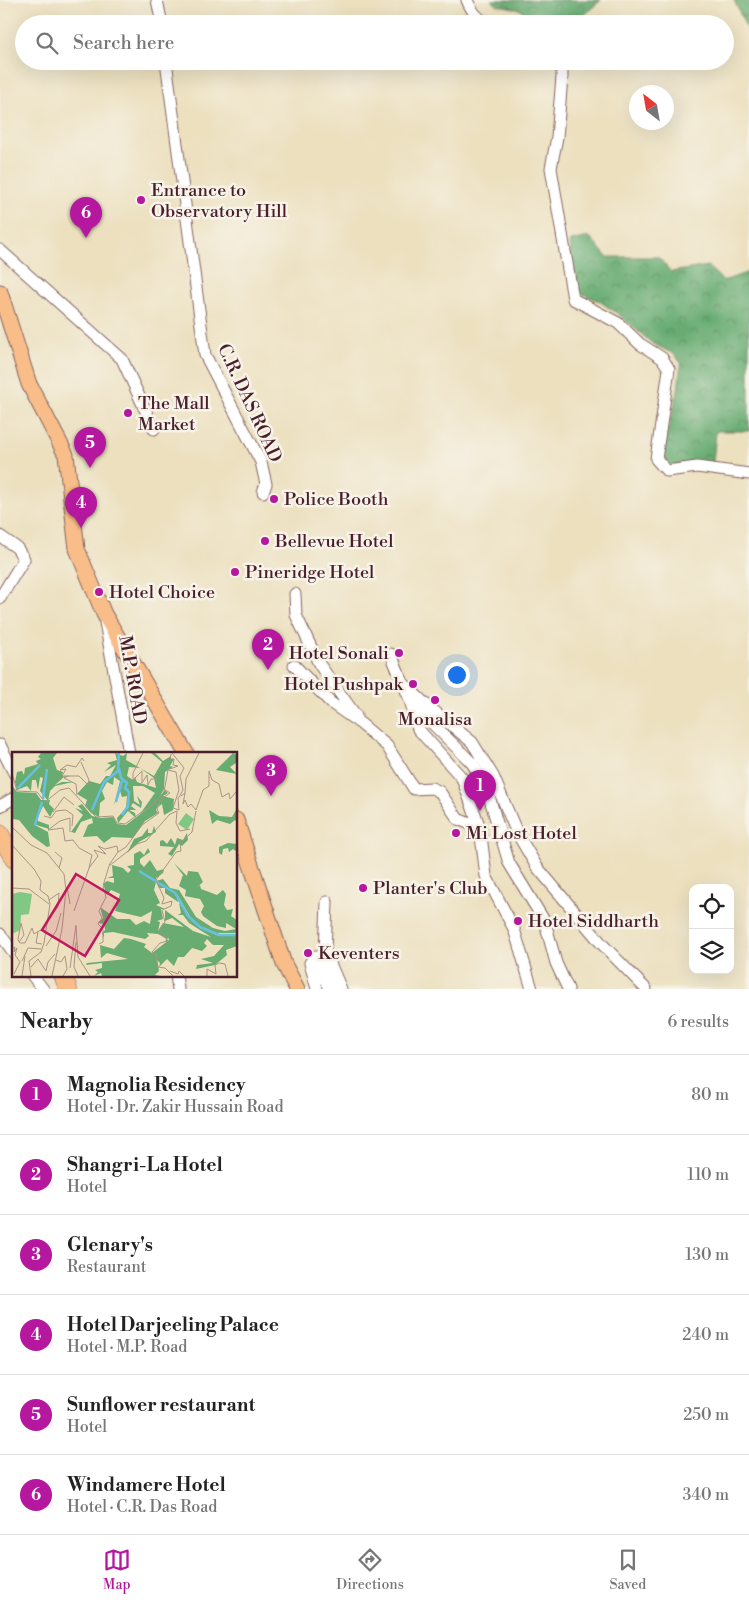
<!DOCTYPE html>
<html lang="en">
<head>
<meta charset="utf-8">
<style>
  body { margin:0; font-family:"Libre Bodoni",serif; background:#f6f6f6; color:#222 }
  .controls { position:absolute; right:15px; bottom:15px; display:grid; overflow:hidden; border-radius:10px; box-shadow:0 5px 20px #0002 }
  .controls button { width:45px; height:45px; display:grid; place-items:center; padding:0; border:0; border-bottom:1px solid #e0e0e0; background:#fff; color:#222; font:25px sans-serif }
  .compass { position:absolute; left:629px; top:85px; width:45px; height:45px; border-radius:50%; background:#fff; box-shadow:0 5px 20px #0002; rotate:329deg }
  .you { position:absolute; left:456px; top:674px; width:18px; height:18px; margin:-12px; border:4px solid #fff; border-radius:50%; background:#1a73e8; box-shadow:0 0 0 8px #1a73e833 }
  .badge { display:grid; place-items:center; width:32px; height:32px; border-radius:50%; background:#b5179e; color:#fff; font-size:16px; font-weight:700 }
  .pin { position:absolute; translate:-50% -41px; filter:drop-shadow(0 1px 2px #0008) }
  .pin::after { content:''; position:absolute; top:26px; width:18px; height:15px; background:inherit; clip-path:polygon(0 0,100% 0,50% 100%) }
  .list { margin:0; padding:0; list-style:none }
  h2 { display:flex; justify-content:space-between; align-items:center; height:65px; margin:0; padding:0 20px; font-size:21px }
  h2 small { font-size:16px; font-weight:400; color:#767676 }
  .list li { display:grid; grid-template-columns:32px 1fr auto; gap:15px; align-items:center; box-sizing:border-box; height:80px; padding:0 20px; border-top:1px solid #e0e0e0 }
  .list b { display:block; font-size:19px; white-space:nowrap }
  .list p { margin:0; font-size:16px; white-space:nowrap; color:#767676 }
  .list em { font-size:16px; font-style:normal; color:#767676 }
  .icon { flex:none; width:28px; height:28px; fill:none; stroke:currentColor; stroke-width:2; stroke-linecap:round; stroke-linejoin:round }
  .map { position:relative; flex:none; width:749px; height:989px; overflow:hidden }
  .search { position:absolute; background:#fff; box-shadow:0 5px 20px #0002; left:15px; right:15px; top:15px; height:55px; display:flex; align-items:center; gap:12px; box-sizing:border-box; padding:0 18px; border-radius:28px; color:#767676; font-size:19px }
  .sheet { height:545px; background:#fff }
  nav { display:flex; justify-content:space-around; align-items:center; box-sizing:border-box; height:70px; border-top:1px solid #e0e0e0; background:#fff; font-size:14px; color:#767676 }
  nav a { display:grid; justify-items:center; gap:2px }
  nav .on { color:#b5179e }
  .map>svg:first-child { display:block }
  .forest { fill:url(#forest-crowns); stroke:#59664e }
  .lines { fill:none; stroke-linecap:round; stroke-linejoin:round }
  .minor-casing { stroke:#83635f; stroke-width:13 }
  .major-casing { stroke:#83635f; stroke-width:17 }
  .highway-casing { stroke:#83635f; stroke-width:19 }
  .minor { stroke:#fff; stroke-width:11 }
  .major { stroke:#f8bd88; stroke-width:15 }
  .highway { stroke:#f8bd88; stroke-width:18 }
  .poi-dot { fill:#b5179e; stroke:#f7f3e8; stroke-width:2 }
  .labels { text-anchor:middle; stroke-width:5; stroke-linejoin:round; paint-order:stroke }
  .poi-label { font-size:18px; fill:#4a1f2b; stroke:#f7f3e8; text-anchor:start }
  .street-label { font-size:18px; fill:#4a1f2b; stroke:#f7f3e8 }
  .inset-river { fill:none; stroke:#67c0e4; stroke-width:2.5 }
  .inset-road { fill:none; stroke:#ab9384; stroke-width:1 }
  .view { fill:#c2185b; fill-opacity:0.15; stroke:#c2185b; stroke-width:2.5 }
  .inset-edge { fill:none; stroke:#4a1f2b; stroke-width:2.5 }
</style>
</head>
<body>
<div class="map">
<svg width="749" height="989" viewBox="0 0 749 989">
  <defs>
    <pattern id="forest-crowns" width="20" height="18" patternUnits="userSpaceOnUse" patternTransform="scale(1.25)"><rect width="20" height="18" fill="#68ac72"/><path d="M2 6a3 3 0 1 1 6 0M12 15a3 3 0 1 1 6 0" fill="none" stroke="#588b5e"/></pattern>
  </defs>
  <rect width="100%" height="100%" fill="#f7f3e8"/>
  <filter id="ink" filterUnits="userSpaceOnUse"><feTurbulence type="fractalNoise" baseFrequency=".02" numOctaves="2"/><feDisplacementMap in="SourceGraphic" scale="10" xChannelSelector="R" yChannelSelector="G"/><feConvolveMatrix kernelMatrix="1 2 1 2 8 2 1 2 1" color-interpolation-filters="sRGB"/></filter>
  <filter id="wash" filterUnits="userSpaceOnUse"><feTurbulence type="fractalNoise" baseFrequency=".0096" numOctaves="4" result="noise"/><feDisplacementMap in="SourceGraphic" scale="20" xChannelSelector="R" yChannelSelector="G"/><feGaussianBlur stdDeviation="1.12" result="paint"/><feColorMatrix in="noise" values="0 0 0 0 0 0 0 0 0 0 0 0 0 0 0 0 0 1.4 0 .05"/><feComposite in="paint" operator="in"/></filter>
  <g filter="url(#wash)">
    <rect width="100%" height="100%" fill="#ece0bf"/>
    <path class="forest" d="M491,0h110l-27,24h-30l-25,-15 -22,-4z
      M734,0h15v34z
      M590,237l17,20h51l13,15 37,-6 15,15 26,-9v159h-33l-3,31 -43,3 -9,-8 17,-67 3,-27 -7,-9 -21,-10 -35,-30 -19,-13 -21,-9 -6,-16 -2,-35z"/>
  </g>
  <g filter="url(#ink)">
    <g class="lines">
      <g class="minor-casing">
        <path id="minor" d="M157,0l5,24
          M467,0c5,12 10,18 22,24
          M166,61l39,294 56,107 5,22 -3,8
          M557,61l5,6v10l-5,60 -6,31 22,131 45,24 22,21 22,14 7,11 -13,90 11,12 30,-4 52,7
          M0,250l122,109 32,70
          M0,536l17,12 7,11 -24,39
          M295,594l1,21 23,49 37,52
          M105,622l24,131
          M391,654l19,46 8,29 44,49 18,50 6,48 28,53 18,60
          M294,665l37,38 30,21 26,22 27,43 18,-1 8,4 18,27 22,9
          M400,680l23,22 49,40 21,34 24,57 20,34 64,76 45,46
          M411,702l61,61 14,23 23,77 36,59 11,41 12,26
          M0,745l14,28
          M0,806l14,-8
          M327,902l-2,50 16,37
          M0,934l14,19
          M315,956l15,33
          M315,956l-5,7 7,26
          M32,975l11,14
          M176,975l2,14"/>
      </g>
      <g class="major-casing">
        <path id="major" d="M0,292l29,92 37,71 11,94 27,65 82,139
          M236,820l48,144 13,25"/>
      </g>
      <g class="highway-casing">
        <path id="highway" d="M0,834l14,25
          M63,975l5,14"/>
      </g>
      <use href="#minor" class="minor"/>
      <use href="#major" class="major"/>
      <use href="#highway" class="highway"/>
    </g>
  </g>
  <g class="poi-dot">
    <circle cx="141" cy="200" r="5"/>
    <circle cx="128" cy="413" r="5"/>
    <circle cx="274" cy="499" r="5"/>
    <circle cx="265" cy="541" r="5"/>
    <circle cx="235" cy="572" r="5"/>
    <circle cx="99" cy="592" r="5"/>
    <circle cx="399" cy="653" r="5"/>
    <circle cx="413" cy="684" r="5"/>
    <circle cx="435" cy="700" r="5"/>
    <circle cx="456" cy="833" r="5"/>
    <circle cx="363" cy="888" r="5"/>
    <circle cx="518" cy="921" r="5"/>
    <circle cx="308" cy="953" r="5"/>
  </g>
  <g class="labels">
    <g class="poi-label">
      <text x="151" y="196">Entrance to<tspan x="151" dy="21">Observatory Hill</tspan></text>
      <text x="138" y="409">The Mall<tspan x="138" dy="21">Market</tspan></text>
      <text x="284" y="505">Police Booth</text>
      <text x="275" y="547">Bellevue Hotel</text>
      <text x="245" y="578">Pineridge Hotel</text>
      <text x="109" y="598">Hotel Choice</text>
      <text x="389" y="659" text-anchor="end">Hotel Sonali</text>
      <text x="403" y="690" text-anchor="end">Hotel Pushpak</text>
      <text x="435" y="725" text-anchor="middle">Monalisa</text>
      <text x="466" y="839">Mi Lost Hotel</text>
      <text x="373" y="894">Planter's Club</text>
      <text x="528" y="927">Hotel Siddharth</text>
      <text x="318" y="959">Keventers</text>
    </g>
    <g class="street-label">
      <text transform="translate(250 403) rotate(65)" y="6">C.R. DAS ROAD</text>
      <text transform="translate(133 680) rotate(80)" y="6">M.P. ROAD</text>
    </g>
  </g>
  <g transform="translate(12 752)">
    <rect width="225" height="225" fill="#ece0bf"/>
    <path d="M29,1h16l-4,5 4,12 6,2 -1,4 9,1h-7l-9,8 7,-3h11l-18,4 -5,5 -2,10 -8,-10 3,-13 -3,-1 -2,13 -2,-10h-4l-1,11 -4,-5 -10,4 -2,-8 2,-10 5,-1 2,4 1,-7 13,-4 -2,-3 5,-2 -3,-2zM103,1l8,3 4,-3 -1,7 28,16 8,-14 -11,-9h4l8,8 8,-5v3h3l-4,7 3,1 -8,5 -1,17 -4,7 5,-6 3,3 -5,3 11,3 -1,11 -9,5 -2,-11 -4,3 2,-6 -4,9 2,3 -13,8 -12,17 -21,-1 -8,6 -7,-7 -14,1 5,-12 5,-2 -1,-5 -11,4 -6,11 -4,-1 12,-17 -8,-7 8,3 -5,-5 4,-2 10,12 9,2 12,-1 4,7 9,1 25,-19 -11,8 17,-24 -2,3 -12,-7h-10l1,15 6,4 -3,-9 5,6 -1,6 -8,-5 -2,3 5,4h-7l6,3 1,5 -8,-7 -10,12 -1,-5 9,-10 1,-12 -5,1 -2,-6 -6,14 6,-24 -6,-4 -1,8 -6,-3 -5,9 3,8 -5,4 -1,14 -8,-4 -6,-7 2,-6 -10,-6 12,-13 11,3 6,-8h4l6,-11 -12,7 7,-7 -4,-2 10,-3zM117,15l11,1 14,10 2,10 -19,-6 -2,-5 -2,3 -6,-4zM221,1l4,2 -1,8 -6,4 7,7 -21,-4zM0,33l5,7 19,1 5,7h9l-1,4 5,5 -4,8 -7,-11 -5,11v4l11,4v4l-16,-5 15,8 2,14 -3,1 -15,-11 -13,-16 -6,-1zM225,56v14l-2,-2 -5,4 -13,-4 -5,4 -3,-14 10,6 13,1zM142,74l2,6 -17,10 -12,11 7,-14 8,-3 6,-8v5h4zM175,81l1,7 -6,6 -3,-2 -7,12 -4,-2 6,-7 -14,-1v-5l3,-1 4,4 4,-6 4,7 2,-7 6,2zM216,91l9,1v8l-4,-3 -4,3 -1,-4 -5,1 -1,6 -3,-2v-6zM136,96l2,4 -10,7v4l4,4 6,-7 7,11 7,-2 -1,4 -7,5v3l7,-2 7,9 9,2 17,27 17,11 12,3 11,-2 -10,-6v5l-9,-2 -14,-10 -2,-4 3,-6 -4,-7 -15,-3 1,-6 -7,-4 4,-11 -9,-12 13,13 1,-5 10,1 5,10 -7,6 4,-3 1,4 16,6 6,-5 3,4 -2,11 3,5 6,-1 -2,7 6,4v12l-1,1h-22l-13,-6 -9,-7 -15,-26 1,8 -13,-9v-5h-6l-3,-6 -2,8 6,13 -4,2 9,4h-4l2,10 -6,2 3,1 -2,9 5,-8 21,4 -12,-9 -7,3v-11l28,21 18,6 -22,-14 -6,-8h-5l3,-2 -2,-10 13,18 8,7 19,8h18v10l-11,4 1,5 -12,10 -19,4 1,-4 16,-2 -12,-4 13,-3 10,-11h-11l-6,-6 -3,4 3,3 -5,5 -10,-3 -8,9h-6l-4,9 -7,-7 -8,8 1,-4 -3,-3 2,11 -4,4 6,1h-59l-1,-3 -7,3 4,-4 -3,-2 7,-2v-5l-16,2 1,-2 41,-4 -21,-6 -6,5 -1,-13 14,4 10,-11 7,1 15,5 -2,3 8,6 17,-13 -1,-3 -1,4 -3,1 3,-3 -9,-5 -11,-1 2,3 -4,3 -32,-7 -9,1v5l-2,-5 3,-3 -1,-6 -6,-1 5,-5 -3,-11 17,12h13l6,6 8,-4 6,3 2,-13 -11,6 -26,-6 5,-17 -9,-4 -4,5 -4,-11 4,-3 7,2v-5h-7l6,-2 -1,-11 11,3 5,5 3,-3 -4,-4 7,-1v-11l6,-3 4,4z" fill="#68ac72" fill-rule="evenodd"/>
    <path d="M174,61l8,6 -7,11 -9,-6zM8,140l12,2 -3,20 -8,1 -1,15 -8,4v-40z" fill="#80c884"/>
    <path class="inset-river" d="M107,16l2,10 6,5 -2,5 4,4 -1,14 -6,9M6,36l22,-23M31,47l4,-30M104,50l6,-21M80,58l12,-28 14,-11 1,-18M23,73l7,-23M127,119l36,22 13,23 12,11 19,8h18"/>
    <path class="inset-road" d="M131,1l-10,20v7l9,-9v12l5,-8 1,10 3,-6h6l-2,-4 15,-15 1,-6M158,17l8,-3 -5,-1 1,-6h-3M0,21l5,18 20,1 8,10 15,-12 9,-2 27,29 17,-1 4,7 8,1 28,-20 11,-12 4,-22 8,2 3,18 -6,18 6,2 -1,-11 5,-9 -3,-14 4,-8 -12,-15M56,24h11l9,9 1,-5 -8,-18M173,41l1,-14 13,-26M65,43l-1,-11 -12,-6 4,-2h-6l4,-7 -6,1 7,-5 9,2 6,-9 2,3M169,44l4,-3 -2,11 2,-4 3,7 3,-3 5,6 7,-20 6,-4v-15l3,9 7,4 3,13 7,-4 1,6 6,-7 1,3M165,59l-1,12 4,8 10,-2M41,60l11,-15 10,8M32,64l7,2 5,-7 10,-1 7,5 -1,11M0,75l19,18 16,8 17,21 2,16 -4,39 -10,47M58,80v-14l-10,3 -12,9 15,-2 2,13 8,-1 6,8 13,7 -3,13M0,93l22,24 7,12 -1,9 8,6 2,8 -6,39 -3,9 -12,9 2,15M43,100l7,6 -3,10M97,113l9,-13M55,135l3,17M0,136l17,1 20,15M62,159l15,-43 9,-12 -4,-6 12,4 -8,-8 7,3 12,-3 1,6 8,-5 16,-22 17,-12 -2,-4 4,-10 9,-6 -6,-4M36,168l10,-13 1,-14 -10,7M64,174l2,31 12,19M26,180l-2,11 6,1M7,190l5,-7 -3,-12 -3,16v1l1,1v1l1,1h5l7,-15 2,6 10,-6M64,190l-2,25 4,9M87,192l4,-2v-13l-5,-5 4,-6 -3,-7 7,-14 -3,-11 6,-20 28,-22 9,-3 24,-27 7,-3M34,194l10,-15 5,-18M0,197l3,-2 -1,5 3,-4 -2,7 5,7 -6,12M44,208l5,2 4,-6 2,13 -4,7M10,209l6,-13 13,1M19,215l7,-8 8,12 2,-9 7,-8M58,216l6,-43M158,219l8,3 1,-3 5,5M10,224l3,-20M161,224l-8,-8 -7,-1 -2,-12 -4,-3 8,-9 8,-2 -9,-11 6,-8 -3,-12 9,-4 1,-5 -10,3 2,-6 -8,-18 20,-28 5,-1 -1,-8 12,-11 4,-21M195,224v-7l9,5 -1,-9 4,-2 6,1 3,12"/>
    <path class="view" d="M64,122l43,26 -34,56 -43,-26z"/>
    <rect width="225" height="225" class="inset-edge"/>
  </g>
</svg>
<div class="controls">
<button><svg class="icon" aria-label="locate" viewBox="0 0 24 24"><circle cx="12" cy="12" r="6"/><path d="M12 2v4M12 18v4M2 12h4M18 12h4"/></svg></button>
<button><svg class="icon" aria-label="layers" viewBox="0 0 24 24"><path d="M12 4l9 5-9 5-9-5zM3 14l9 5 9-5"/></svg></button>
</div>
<svg class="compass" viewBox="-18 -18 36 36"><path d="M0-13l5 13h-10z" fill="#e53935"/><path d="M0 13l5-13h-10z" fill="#767676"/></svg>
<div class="you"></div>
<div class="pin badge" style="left:480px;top:811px">1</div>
<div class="pin badge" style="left:268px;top:670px">2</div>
<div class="pin badge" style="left:271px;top:796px">3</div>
<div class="pin badge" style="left:81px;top:528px">4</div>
<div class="pin badge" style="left:90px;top:468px">5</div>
<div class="pin badge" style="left:86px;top:238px">6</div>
<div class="search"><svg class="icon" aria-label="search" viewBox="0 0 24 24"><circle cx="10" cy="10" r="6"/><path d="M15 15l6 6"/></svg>Search here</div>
</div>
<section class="sheet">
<h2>Nearby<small>6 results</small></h2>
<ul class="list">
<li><span class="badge">1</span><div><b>Magnolia Residency</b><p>Hotel · Dr. Zakir Hussain Road</p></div><em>80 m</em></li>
<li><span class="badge">2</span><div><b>Shangri-La Hotel</b><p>Hotel</p></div><em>110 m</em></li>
<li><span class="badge">3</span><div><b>Glenary's</b><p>Restaurant</p></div><em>130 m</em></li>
<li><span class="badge">4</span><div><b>Hotel Darjeeling Palace</b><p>Hotel · M.P. Road</p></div><em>240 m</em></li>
<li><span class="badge">5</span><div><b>Sunflower restaurant</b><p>Hotel</p></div><em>250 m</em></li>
<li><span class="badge">6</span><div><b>Windamere Hotel</b><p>Hotel · C.R. Das Road</p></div><em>340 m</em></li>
</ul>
</section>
<nav>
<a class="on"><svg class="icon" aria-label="map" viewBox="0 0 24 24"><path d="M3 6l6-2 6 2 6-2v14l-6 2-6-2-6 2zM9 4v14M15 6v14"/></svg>Map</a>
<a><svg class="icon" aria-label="directions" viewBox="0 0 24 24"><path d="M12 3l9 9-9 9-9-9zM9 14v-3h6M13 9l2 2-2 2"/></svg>Directions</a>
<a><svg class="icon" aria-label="saved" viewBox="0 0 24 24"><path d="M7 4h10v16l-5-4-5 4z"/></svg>Saved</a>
</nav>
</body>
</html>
